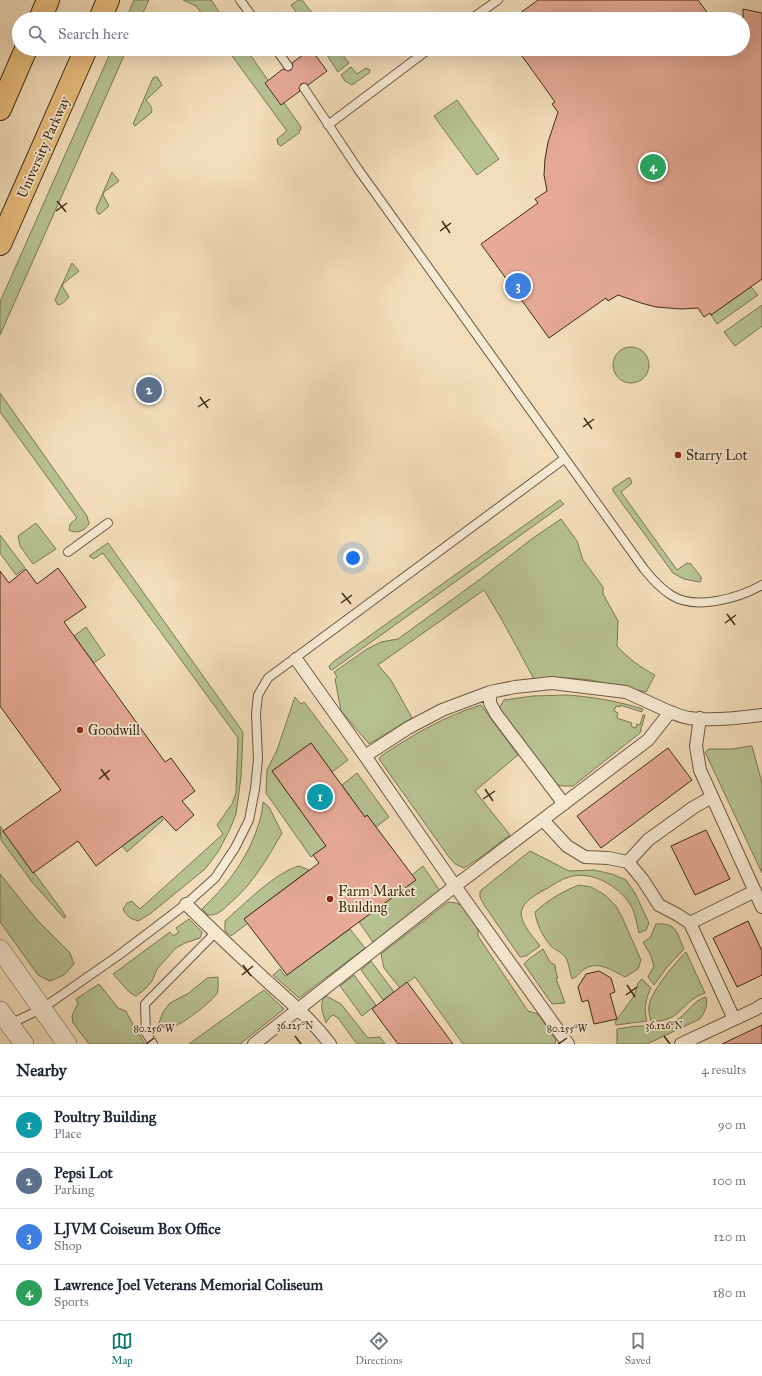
<!DOCTYPE html>
<html lang="en">
<head>
<meta charset="utf-8">
<style>
  body { margin:0; font-family:"IM FELL Great Primer",serif; background:#f6f6f7; color:#1f2937 }
  .you { position:absolute; left:353px; top:558px; width:14px; height:14px; margin:-10px; border:3px solid #fff; border-radius:50%; background:#1a73e8; box-shadow:0 0 0 6px #1a73e833 }
  .badge { display:grid; place-items:center; width:26px; height:26px; border-radius:50%; background:#0f766e; color:#fff; font-size:13px; font-weight:700 }
  .pin { position:absolute; translate:-50% -50%; border:2px solid #fff; box-shadow:0 1px 4px #0006 }
  .list { margin:0; padding:0; list-style:none }
  h2 { display:flex; justify-content:space-between; align-items:center; height:52px; margin:0; padding:0 16px; font-size:17px }
  h2 small { font-size:13px; font-weight:400; color:#747a83 }
  .list li { display:grid; grid-template-columns:26px 1fr auto; gap:12px; align-items:center; box-sizing:border-box; height:56px; padding:0 16px; border-top:1px solid #e0e1e3 }
  .list b { display:block; font-size:15px; white-space:nowrap }
  .list p { margin:0; font-size:13px; white-space:nowrap; color:#747a83 }
  .list em { font-size:13px; font-style:normal; color:#747a83 }
  .icon { flex:none; width:22px; height:22px; fill:none; stroke:currentColor; stroke-width:2; stroke-linecap:round; stroke-linejoin:round }
  .map { position:relative; flex:none; width:762px; height:1044px; overflow:hidden }
  .search { position:absolute; background:#fff; box-shadow:0 4px 16px #0002; left:12px; right:12px; top:12px; height:44px; display:flex; align-items:center; gap:10px; box-sizing:border-box; padding:0 14px; border-radius:22px; color:#747a83; font-size:15px }
  .sheet { height:276px; background:#fff }
  nav { display:flex; justify-content:space-around; align-items:center; box-sizing:border-box; height:56px; border-top:1px solid #e0e1e3; background:#fff; font-size:11px; color:#747a83 }
  nav a { display:grid; justify-items:center; gap:2px }
  nav .on { color:#0f766e }
  .map>svg:first-child { display:block }
  .green { fill:#b7c293; stroke:#7b7755 }
  .building { fill:#e6aa97; stroke:#3f2c17 }
  .lines { fill:none; stroke-linecap:round; stroke-linejoin:round }
  .service-casing { stroke:#6c5840; stroke-width:10 }
  .pedestrian-casing { stroke:#6c5840; stroke-width:14 }
  .tertiary-casing { stroke:#6c5840; stroke-width:20 }
  .primary-casing { stroke:#3f2c17; stroke-width:24 }
  .service { stroke:#f7ead3; stroke-width:8 }
  .pedestrian { stroke:#f7ead3; stroke-width:12 }
  .tertiary { stroke:#f7ead3; stroke-width:19 }
  .primary { stroke:#eabf7e; stroke-width:22 }
  .ticks { fill:none; stroke:#3f2c17; stroke-width:1.5 }
  .poi-dot { fill:#8f2418; stroke:#f7ead3; stroke-width:1.5 }
  .labels { text-anchor:middle; stroke-width:3.5; stroke-linejoin:round; paint-order:stroke }
  .street-label { font-size:14px; fill:#3f2c17; stroke:#f7ead3 }
  .poi-label { font-size:14px; fill:#3f2c17; stroke:#f7ead3; text-anchor:start }
  .ticks-label { font-size:10px; text-anchor:middle; fill:#3f2c17; stroke:#f7ead3; stroke-width:3.5; stroke-linejoin:round; paint-order:stroke }
</style>
</head>
<body>
<div class="map">
<svg width="762" height="1044" viewBox="0 0 762 1044">
  <rect width="100%" height="100%" fill="#f3debb"/>
  <filter id="stains"><feTurbulence type="fractalNoise" baseFrequency=".005" numOctaves="4"/><feColorMatrix values="0 0 0 0 .2 0 0 0 0 .09 0 0 0 0 .02 0 0 0 .5 -.17"/></filter>
  <radialGradient id="worn" r=".72"><stop offset=".6" stop-color="#630" stop-opacity="0"/><stop offset="1" stop-color="#630" stop-opacity=".3"/></radialGradient>
  <path class="green" d="M134,0h15l-9,19h-14z
    M183,0h28l13,19h-18l-10,-13z
    M298,0h4l15,19h-16l-10,-14z
    M112,49h15l-127,286v-33z
    M227,49h19l55,78 -2,6 -18,13 -3,-2 -1,-5 10,-8z
    M323,49h15l11,14 -11,9z
    M351,67l6,7 9,-6 4,2 -1,3 -17,12 -7,-4 -4,-6z
    M155,77h2l5,8 -16,15c3,4 8,8 5,13l-16,13 -2,-2 1,-2 19,-44z
    M457,100l42,59 -22,16 -43,-59z
    M112,172l7,9 -15,11 -1,3 6,11 -9,8h-2l-2,-5z
    M72,263l7,8 -15,12 -2,3 7,11c-2,3 -8,8 -11,8l-3,-5z
    M751,287l7,8 -41,29 -6,-9z
    M762,305v21l-27,20 -11,-14z
    M613 365a18 18 0 1 1 36 0a18 18 0 1 1-36 0Z
    M0,393l87,123 2,8c-4,6 -13,11 -20,6l1,-6 7,-6 -77,-106z
    M628,478h2l2,5 -11,9 56,78 10,-7 4,1 10,13v4l-2,1 -15,-3 -11,-6 -60,-82v-3z
    M560,500l4,4 -232,166 -2,-1 -1,-3 4,-4z
    M561,519l16,22 6,19 20,27v7l15,27 -1,25c11,12 24,22 38,29l-9,17 -56,-12 -20,-2 -36,1 -32,-59 -18,-30 -106,75 13,15 21,38 -43,26 -28,-33 -6,-32 2,-2 -3,-5 33,-23 14,-7 17,-3 81,-59 54,-42z
    M36,523l20,26 -23,15 -13,-18 -2,-10z
    M0,535l25,33 -9,7 -16,-22z
    M108,543l135,189 -2,45 -5,37 -6,15 -12,23 -13,17 -55,45 -12,7c-7,-2 -12,-5 -15,-12l4,-6 5,-2 8,8 83,-75 -6,-9 15,-21 4,-11 2,-55 -135,-185 -9,6 -5,-3z
    M86,627l19,28 -11,8 -20,-27z
    M567,695c27,2 50,6 76,14l-1,3 -22,-7v2l-4,-1 -2,5 4,2 -1,5 15,5 -1,3 5,2 1,-4 3,1 3,-10h2l-5,18 -67,53h-11l-8,-2 -54,-72v-5l4,-7 29,-4z
    M295,697l6,7 3,-2 44,58 -16,12 -21,-29 -39,28 48,66 39,-28 -17,-24 15,-12 32,44 -13,10 -9,-12 -56,42 -45,-64 1,-23 10,-20z
    M481,705l37,50 -43,36 35,44 -29,22 -17,11 -9,-4 -6,-7 -70,-98 2,-3c31,-21 64,-40 100,-51z
    M750,746h2l10,37v90l-57,-121 4,-3h23z
    M263,802l6,5 13,26c-15,26 -29,51 -53,71 -6,6 -12,12 -21,11l-6,-6c24,-23 42,-45 54,-77 4,-12 6,-17 7,-30z
    M161,817l2,3 -36,32 -5,-6z
    M0,826l63,86 3,5 -2,1 -32,-36 -31,-42z
    M530,851l39,20 25,-1 18,4 14,6 9,13 14,30 -3,7 -7,3c-2,-9 -4,-21 -9,-29 -12,-18 -38,-34 -61,-27 -7,2 -15,7 -21,11 -8,4 -23,12 -26,21 -4,13 11,27 18,37l-14,10 -6,1 -36,-52 -4,-8v-6z
    M299,866l10,4 -64,48 3,5 -17,13 -6,-5v-10c18,-16 51,-49 74,-55z
    M423,866l17,25 -67,51 -14,-20 56,-43 -3,-4z
    M0,874l38,47 32,32 4,11 -10,11 -14,6 -12,-6 -38,-53z
    M579,885l12,2 14,8 11,11 6,11 19,43 -3,9 -13,8c-13,-7 -30,-18 -43,-6 -4,3 -5,6 -10,8 -2,-6 -3,-15 -6,-21 -4,-6 -11,-8 -15,-12 -8,-9 -15,-23 -16,-34 13,-12 28,-21 44,-27z
    M448,902l8,1 7,3 15,20v10l50,75 10,3 18,26 -1,4h-92l-48,-67 -15,11 -16,-20 -3,-14z
    M189,919l13,13 -2,6 -15,5 -9,5 -19,21 -5,12 -7,8 -9,7 -6,-3 -17,-19 57,-42 3,4 6,-4 -3,-4z
    M656,924c21,-1 20,7 28,25l-17,18 -13,18 -6,-8 6,-11 -3,-10 -8,-14 7,-4z
    M350,929l15,19 -66,50 -26,-23 7,-6 5,7 2,-1z
    M543,949l7,13 5,3 1,7 2,6h-2l9,25 -13,1 -28,-40 5,-5z
    M686,952l19,41c-23,7 -24,30 -54,28 -1,-4 -3,-10 -2,-15 2,-15 26,-43 37,-54z
    M371,961l23,31 -11,8 -22,-30z
    M354,975l22,30 -14,11 -22,-30z
    M218,977c0,5 1,11 -1,16 -4,8 -32,29 -40,32 -6,3 -12,1 -18,-2l4,-11 7,-9 19,-10 18,-15z
    M642,979l9,9c-5,10 -8,22 -4,33l-31,4 -1,-3 19,-26 4,-13z
    M99,984l19,24 8,3 8,16 11,17h-56l-16,-21 -1,-7 6,-13 -2,-4z
    M264,990l20,19 -44,35h-51z
    M326,996l15,8 27,34 12,-1 5,7h-28l-19,-26 -5,-3 -4,3 -3,5c-3,-9 -8,-20 0,-27z
    M706,997c2,8 -1,15 -6,22l-53,25h-30v-15c8,-1 16,-3 25,-3 11,0 22,1 33,-5 12,-6 18,-21 31,-24z"/>
  <path class="building" d="M538,0h160l14,19h-200z
    M743,9l19,4v266l-51,36 -1,-2 -6,4 -6,-9 -17,1 -25,-2 -15,-4 -23,-8 -10,6 -2,-3 -57,40 -68,-94 57,-41 -3,-4 12,-8 -3,-16 1,-16 3,-17 10,-30 -6,-8 3,-2 -38,-53h226z
    M311,49l16,22 -19,14 -4,-2 -3,1 -2,4 1,3 -19,14 -16,-22 18,-14 5,2 3,-1 2,-4 -1,-3z
    M58,568l28,39 -22,15 101,140 6,-4 24,33 -13,10 12,14 -18,16 -14,-15 -66,50 -18,-25 -45,32 -30,-42 58,-41 -61,-84v-135l9,12 17,-14 11,15z
    M311,743l54,74 2,-2 49,65 -129,95 -43,-56 75,-56 -6,-8 13,-9 -54,-75z
    M668,748l24,32 -91,68 -24,-32z
    M706,830l24,49 -35,16 -24,-49z
    M748,921l14,30v24l-25,12 -24,-49z
    M599,971l12,7 4,14 -5,2 7,25 -23,5 -6,-24 -6,2 -4,-15 8,-13z
    M407,982l46,62h-55l-26,-35z
    M762,1025v19h-40z"/>
  <g class="lines">
    <g class="service-casing">
      <path id="service" d="M240,0l14,19
        M471,19l27,-19
        M276,49l12,17
        M304,88l54,81 286,400c8,10 16,19 27,26 24,16 68,3 91,-10
        M328,125l101,-76
        M68,552l40,-29
        M10,1024l33,-16 76,-53 67,-51 29,-26 20,-30 14,-28 6,-31 3,-30 -2,-45 2,-19 10,-17 296,-219
        M153,1044l-7,-11 -1,-29 70,-71"/>
    </g>
    <g class="pedestrian-casing">
      <path id="pedestrian" d="M296,659l69,97 90,130 193,-146 22,-28 -44,-20 -74,-9 -37,4 -25,5 -48,18 -34,18 -43,28
        M490,692v11l6,11 68,90
        M670,712c6,2 12,5 19,6 21,3 51,0 73,-3
        M700,718l-4,28 4,24 62,137
        M543,820l24,26 18,11 23,1 20,4 15,18 16,25 19,10 12,8 44,96
        M628,862l20,-22 46,-33 18,-10
        M186,904c27,27 54,52 82,78 22,20 44,38 62,62
        M690,923l65,-32
        M254,1044l201,-158 113,158
        M681,1044l75,-35 6,-4"/>
    </g>
    <g class="tertiary-casing">
      <path id="tertiary" d="M0,949l67,95
        M0,1011l24,33"/>
    </g>
    <g class="primary-casing">
      <path id="primary" d="M40,19l8,-19
        M100,19l8,-19
        M0,109l26,-60
        M0,244l86,-195"/>
    </g>
    <use href="#service" class="service"/>
    <use href="#pedestrian" class="pedestrian"/>
    <use href="#tertiary" class="tertiary"/>
    <use href="#primary" class="primary"/>
  </g>
  <path class="ticks" d="M57,201l9,11M56,211l11,-8M442,221l8,12M440,231l11,-8M200,397l8,11M198,407l12,-8M584,418l8,11M583,427l11,-8M342,593l9,11M341,603l11,-8M727,614l8,11M725,623l11,-8M101,769l8,11M99,779l11,-9M485,789l8,12M483,799l12,-8M243,965l8,11M242,975l11,-9M627,985l8,12M626,995l11,-8M295,1036l6,8M664,1036l6,8M146,1044l8,-6M558,1044l9,-6"/>
  <g class="poi-dot">
    <circle cx="678" cy="455" r="4"/>
    <circle cx="80" cy="730" r="4"/>
    <circle cx="330" cy="899" r="4"/>
  </g>
  <g class="labels">
    <g class="street-label">
      <text transform="translate(43 147) rotate(-66)" y="5">University Parkway</text>
    </g>
    <g class="poi-label">
      <text x="686" y="460">Starry Lot</text>
      <text x="88" y="735">Goodwill</text>
      <text x="338" y="896">Farm Market<tspan x="338" dy="16">Building</tspan></text>
    </g>
  </g>
  <g class="ticks-label">
    <text x="295" y="1029">36.125°N</text>
    <text x="664" y="1029">36.126°N</text>
    <text x="154" y="1032">80.256°W</text>
    <text x="567" y="1032">80.255°W</text>
  </g>
  <rect width="100%" height="100%" filter="url(#stains)"/>
  <rect width="100%" height="100%" fill="url(#worn)"/>
</svg>
<div class="you"></div>
<div class="pin badge" style="left:320px;top:797px;background:#0f9aa8">1</div>
<div class="pin badge" style="left:149px;top:390px;background:#5c6f8a">2</div>
<div class="pin badge" style="left:518px;top:286px;background:#3f7fe0">3</div>
<div class="pin badge" style="left:653px;top:167px;background:#2e9e5b">4</div>
<div class="search"><svg class="icon" aria-label="search" viewBox="0 0 24 24"><circle cx="10" cy="10" r="6"/><path d="M15 15l6 6"/></svg>Search here</div>
</div>
<section class="sheet">
<h2>Nearby<small>4 results</small></h2>
<ul class="list">
<li><span class="badge" style="background:#0f9aa8">1</span><div><b>Poultry Building</b><p>Place</p></div><em>90 m</em></li>
<li><span class="badge" style="background:#5c6f8a">2</span><div><b>Pepsi Lot</b><p>Parking</p></div><em>100 m</em></li>
<li><span class="badge" style="background:#3f7fe0">3</span><div><b>LJVM Coiseum Box Office</b><p>Shop</p></div><em>120 m</em></li>
<li><span class="badge" style="background:#2e9e5b">4</span><div><b>Lawrence Joel Veterans Memorial Coliseum</b><p>Sports</p></div><em>180 m</em></li>
</ul>
</section>
<nav>
<a class="on"><svg class="icon" aria-label="map" viewBox="0 0 24 24"><path d="M3 6l6-2 6 2 6-2v14l-6 2-6-2-6 2zM9 4v14M15 6v14"/></svg>Map</a>
<a><svg class="icon" aria-label="directions" viewBox="0 0 24 24"><path d="M12 3l9 9-9 9-9-9zM9 14v-3h6M13 9l2 2-2 2"/></svg>Directions</a>
<a><svg class="icon" aria-label="saved" viewBox="0 0 24 24"><path d="M7 4h10v16l-5-4-5 4z"/></svg>Saved</a>
</nav>
</body>
</html>
